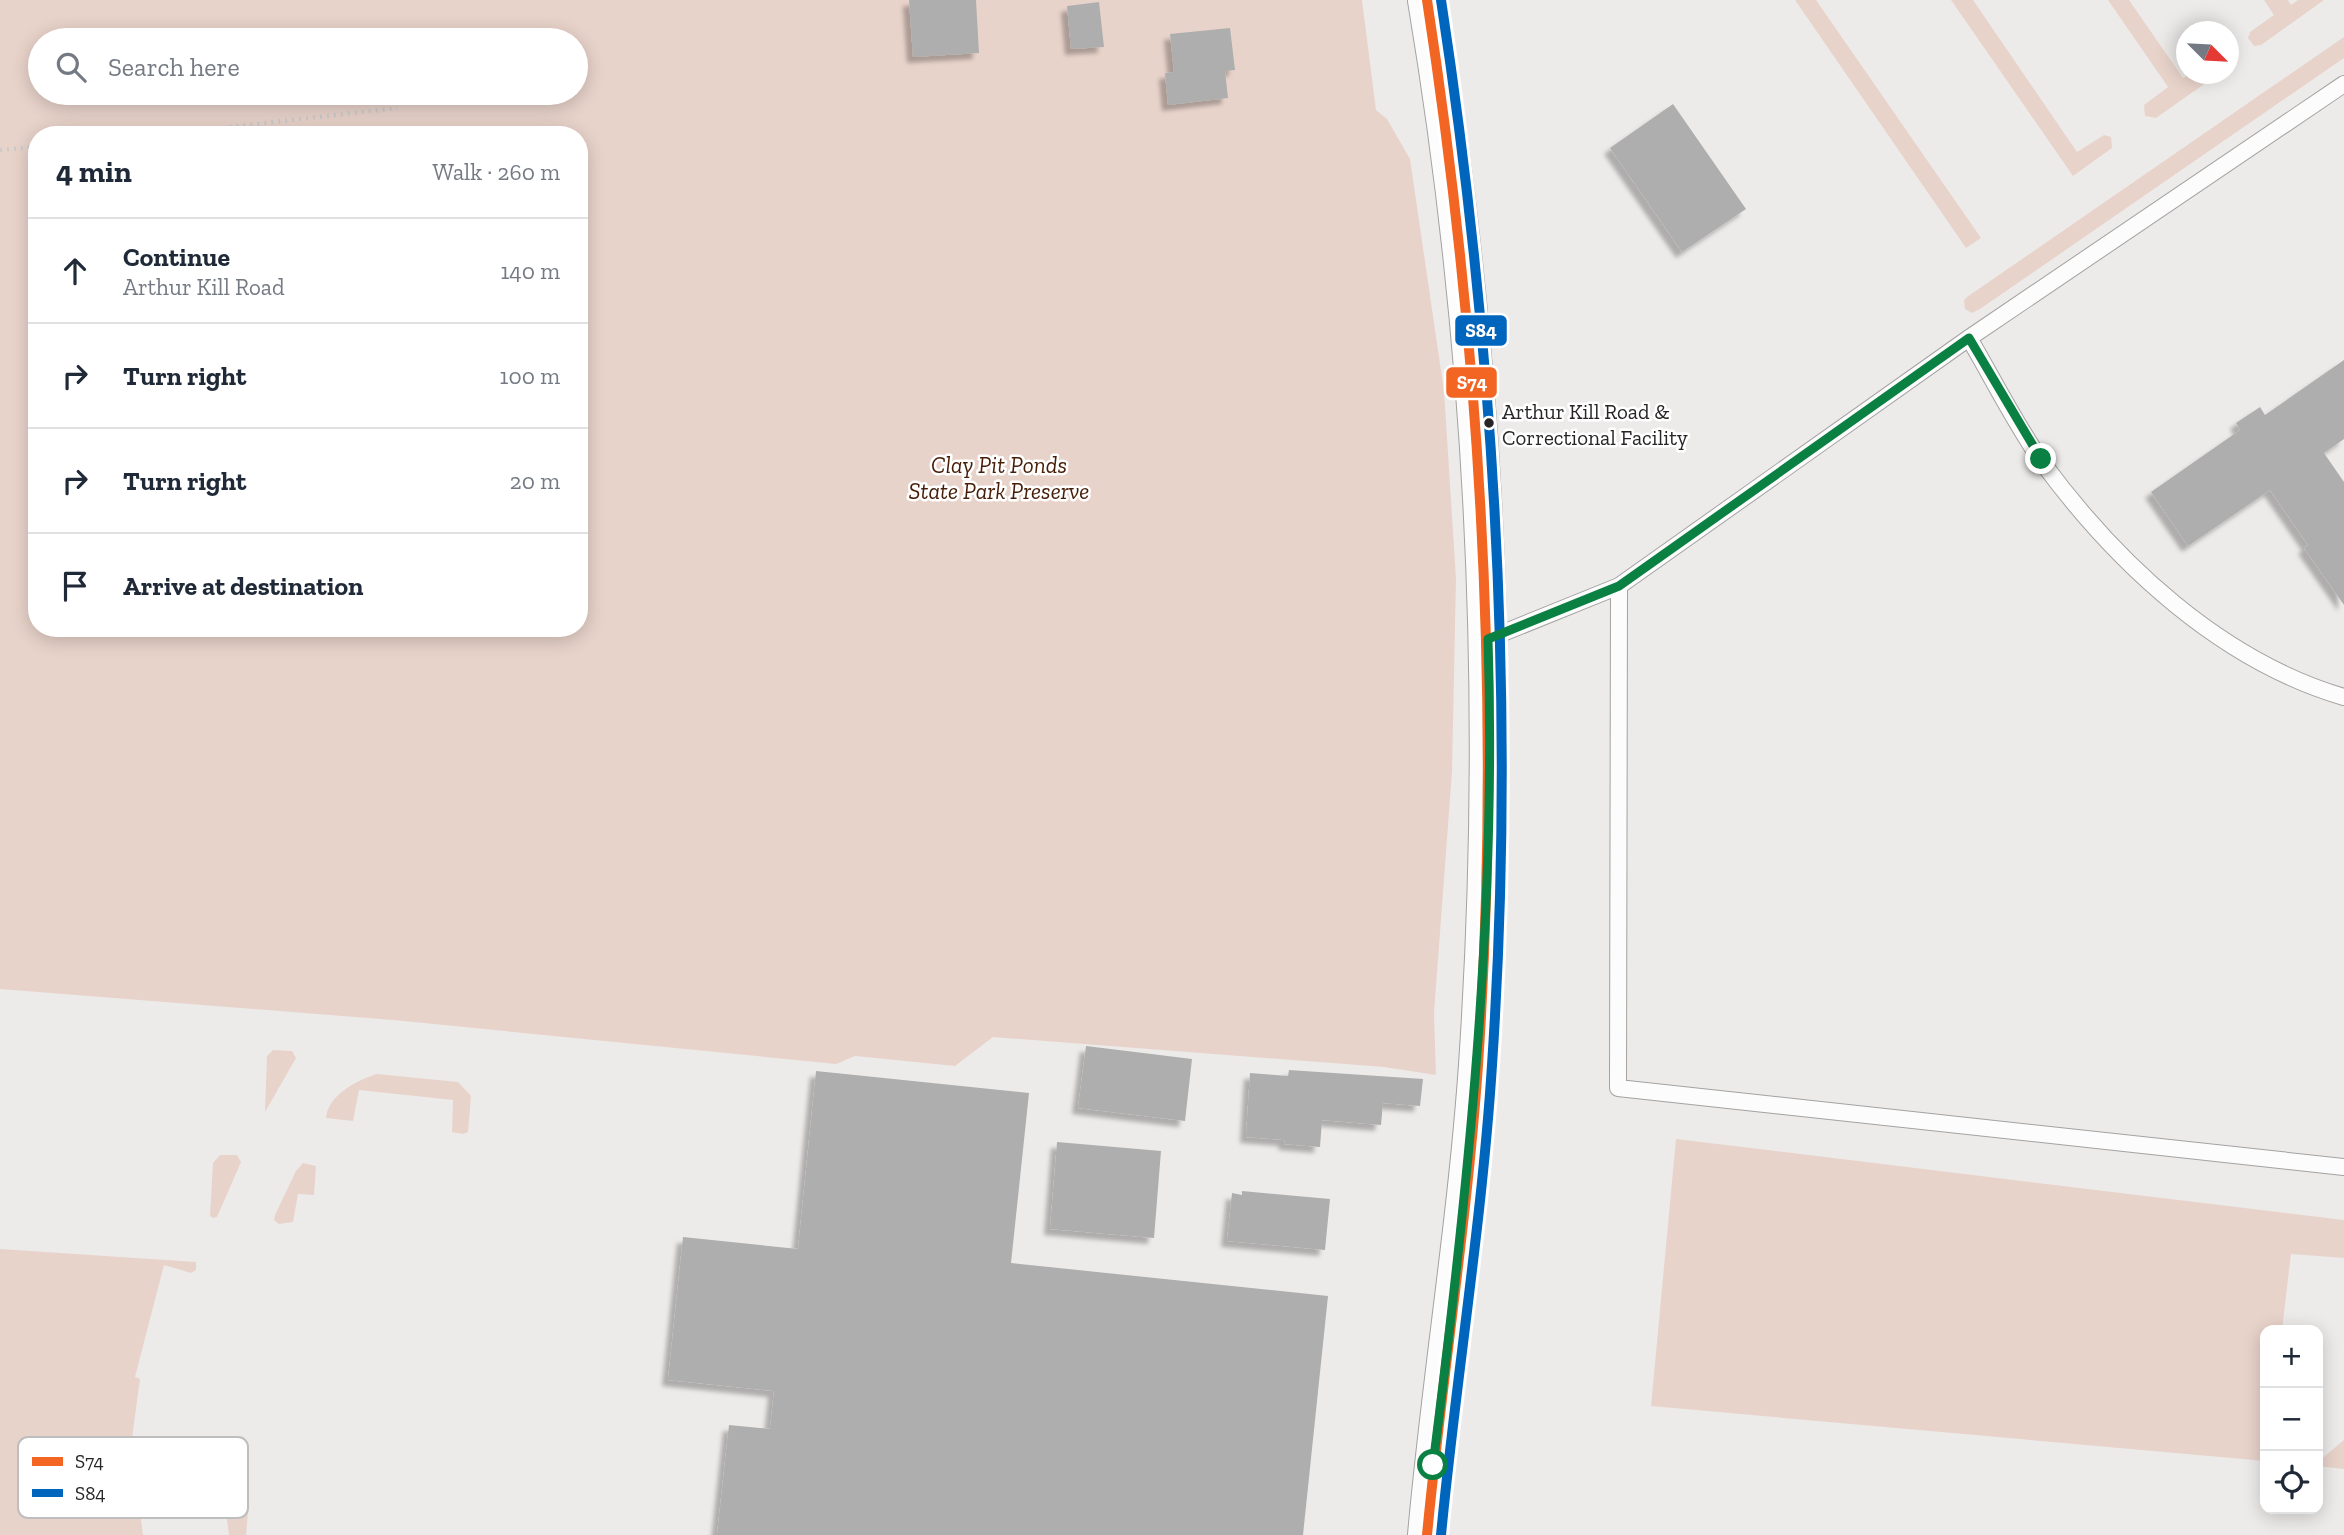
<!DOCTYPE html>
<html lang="en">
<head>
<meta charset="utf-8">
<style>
  body { margin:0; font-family:"Zilla Slab",serif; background:#f6f6f7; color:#1f2937 }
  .controls { position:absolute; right:21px; bottom:21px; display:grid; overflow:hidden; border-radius:14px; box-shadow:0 4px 18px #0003 }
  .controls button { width:63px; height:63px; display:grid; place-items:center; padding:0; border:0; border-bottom:2px solid #e0e1e3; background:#fff; color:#1f2937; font:35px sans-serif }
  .compass { position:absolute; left:2176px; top:21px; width:63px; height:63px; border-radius:50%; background:#fff; box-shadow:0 4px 18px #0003; rotate:114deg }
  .stop { position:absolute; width:21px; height:21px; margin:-16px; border:5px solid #0b8043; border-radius:50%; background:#fff }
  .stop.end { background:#0b8043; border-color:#fff; box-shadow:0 2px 7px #0008 }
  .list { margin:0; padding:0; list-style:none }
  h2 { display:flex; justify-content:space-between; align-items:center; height:91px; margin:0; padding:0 28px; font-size:30px }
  h2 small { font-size:23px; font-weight:400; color:#747a83 }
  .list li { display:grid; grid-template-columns:46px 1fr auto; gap:21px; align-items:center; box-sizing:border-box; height:105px; padding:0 28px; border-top:2px solid #e0e1e3 }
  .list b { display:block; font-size:26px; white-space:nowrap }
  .list p { margin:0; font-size:23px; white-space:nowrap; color:#747a83 }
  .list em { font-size:23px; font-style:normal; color:#747a83 }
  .icon { flex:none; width:38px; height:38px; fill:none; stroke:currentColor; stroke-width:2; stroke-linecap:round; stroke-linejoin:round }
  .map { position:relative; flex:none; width:2344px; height:1535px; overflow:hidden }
  .search { position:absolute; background:#fff; box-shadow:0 4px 18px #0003; left:28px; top:28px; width:560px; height:77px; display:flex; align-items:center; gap:18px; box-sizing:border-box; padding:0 24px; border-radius:38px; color:#747a83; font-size:26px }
  .panel { position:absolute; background:#fff; box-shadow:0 4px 18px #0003; left:28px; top:126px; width:560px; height:511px; border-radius:28px }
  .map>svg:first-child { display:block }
  .green { fill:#e8d3ca; fill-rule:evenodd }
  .building { fill:#afaeae; filter:url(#shadow) }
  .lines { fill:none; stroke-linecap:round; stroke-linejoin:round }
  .lane-casing { stroke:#a3a2a1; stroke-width:18 }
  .secondary-casing { stroke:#a3a2a1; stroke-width:40 }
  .path { stroke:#cccbcb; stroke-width:4.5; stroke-dasharray:2 5; stroke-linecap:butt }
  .lane { stroke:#fcfcfc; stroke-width:16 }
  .secondary { stroke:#fcfcfc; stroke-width:38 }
  .bus-1-casing { stroke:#fff; stroke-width:16 }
  .bus-2-casing { stroke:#fff; stroke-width:16 }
  .bus-1 { stroke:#f26522; stroke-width:10 }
  .bus-2 { stroke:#0065bd; stroke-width:10 }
  .route { stroke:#0b8043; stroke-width:9 }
  .bus-dot { fill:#272525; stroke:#fff; stroke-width:2.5 }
  .labels { text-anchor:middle; stroke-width:5; stroke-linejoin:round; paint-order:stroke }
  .bus-label { font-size:21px; fill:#272525; stroke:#fff; text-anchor:start }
  .park-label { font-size:23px; font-style:italic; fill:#461d06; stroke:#fff }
  .key { fill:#fff; stroke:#bebebe; stroke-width:2 }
  .key-label { font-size:19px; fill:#272525 }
  .line-badge { stroke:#fff; stroke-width:2.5 }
  .badge-label { font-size:19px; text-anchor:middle; font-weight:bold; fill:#fff }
</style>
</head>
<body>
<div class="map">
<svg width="2344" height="1535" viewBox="0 0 2344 1535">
  <defs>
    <filter id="shadow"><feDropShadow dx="-6" dy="6" stdDeviation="2" flood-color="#0004"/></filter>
  </defs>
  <rect width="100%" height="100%" fill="#edebea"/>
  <path class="green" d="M0,0h1362l14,110 11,9 23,40 34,232 12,187 -4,194 -18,241 2,62 -52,-8 -391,-30 -38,29 -100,-10 -19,8 -443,-44 -393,-31zM40,40h536v53h-536zM37,135h542v493h-542z
    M1795,0h21l165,238 -15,10z
    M1951,0h22l104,152 27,-17 7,2 1,11 -39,28z
    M2108,0h21l54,78 7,-4 27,1 -61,43 -11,-2 -1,-11 24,-18z
    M2264,0h24l3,5 7,-5h26l-63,45 -7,1 -6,-8 2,-6 24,-17z
    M2344,37v21l-364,251 -8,4 -7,-4 -1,-9 3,-3z
    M273,1050l19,1 4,7 -31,54 2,-56z
    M377,1074l81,8 13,14 -3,36 -5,2 -11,-2 1,-32 -94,-10 -6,31 -27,-3c2,-23 31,-38 51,-44z
    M1676,1139l668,81v38l-53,-4 -9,76h-17v131l-614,-55z
    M220,1155h17l4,7 -24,55 -4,1 -3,-2 3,-53z
    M303,1163l13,3 -2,29 -16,-1 -5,28 -14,2 -5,-4 1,-5 21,-44z
    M0,1249l196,13v8l-5,3 -27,-8 -29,112 5,2 -9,66 12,90h-143z
    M2344,1440v29l-26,-3v-4z
    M228,1477l8,3 -3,30 15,2 -2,23h-17l-7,-54z"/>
  <path class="building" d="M909,0h67l3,53 -66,4z
    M1099,2l5,45 -33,2 -4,-43z
    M1230,28l5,42 -10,1 3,27 -60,7 -3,-32 9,-1 -4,-38z
    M1673,104l73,105 -64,43 -72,-104z
    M2344,360v79l-20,14 20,29v123l-40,-57 4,-3 -38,-55 -82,56 -37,-54 89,-62 -4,-7 24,-16 5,8z
    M1086,1046l106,13 -7,62 -107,-13z
    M1289,1070l134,9 -3,27 -37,-3 -2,22 -59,-5 -2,27 -36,-3 1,-4 -39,-3 4,-64 38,3z
    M816,1071l213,22 -18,170 317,33 -25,239h-586l12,-110 41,4 4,-38 -106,-11 15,-143 115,12z
    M1057,1142l104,9 -7,87 -104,-9z
    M1242,1191l88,8 -5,51 -98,-9 5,-48 10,2z"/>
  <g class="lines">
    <g class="lane-casing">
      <path id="lane" d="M2344,84l-375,254 -350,248 -1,502 726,79
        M1969,338c24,41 46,85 73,124 75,102 179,199 302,235
        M1488,639l131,-53"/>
    </g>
    <g class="secondary-casing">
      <path id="secondary" d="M1427,1535c14,-157 40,-312 51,-470 24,-356 8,-713 -51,-1065"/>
    </g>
    <path class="path" d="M160,135l237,-27
      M0,150l37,-3"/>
    <use href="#lane" class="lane"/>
    <use href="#secondary" class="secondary"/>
    <g class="bus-1-casing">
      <path id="bus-1" d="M1427,0c54,353 75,708 51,1065 -11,157 -36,313 -51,470"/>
    </g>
    <g class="bus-2-casing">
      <path id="bus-2" d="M1441,1535c15,-157 41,-313 51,-470 24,-357 3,-711 -51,-1065"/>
    </g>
    <use href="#bus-1" class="bus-1"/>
    <use href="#bus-2" class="bus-2"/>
  </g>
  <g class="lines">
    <path class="route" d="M1433,1465c35,-275 64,-549 55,-826l131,-53 350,-248 72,121"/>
  </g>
  <circle class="bus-dot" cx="1489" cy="423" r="6"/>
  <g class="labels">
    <g class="bus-label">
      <text x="1502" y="419">Arthur Kill Road &amp;<tspan x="1502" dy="26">Correctional Facility</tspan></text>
    </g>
    <g class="park-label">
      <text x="999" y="473">Clay Pit Ponds<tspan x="999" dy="26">State Park Preserve</tspan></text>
    </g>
  </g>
  <rect x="18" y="1437" width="230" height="81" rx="10" class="key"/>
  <rect x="32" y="1457" width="31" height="9" fill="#f26522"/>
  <rect x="32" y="1489" width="31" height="8" fill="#0065bd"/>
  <g class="key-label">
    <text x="75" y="1468">S74</text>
    <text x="75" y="1500">S84</text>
  </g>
  <g class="line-badge">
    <rect x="1454" y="314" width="54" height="33" rx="7" fill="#0065bd"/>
    <rect x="1445" y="366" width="53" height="33" rx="7" fill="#f26522"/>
  </g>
  <g class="badge-label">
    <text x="1481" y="337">S84</text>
    <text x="1472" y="389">S74</text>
  </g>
</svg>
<div class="controls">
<button>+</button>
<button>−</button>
<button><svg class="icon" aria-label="locate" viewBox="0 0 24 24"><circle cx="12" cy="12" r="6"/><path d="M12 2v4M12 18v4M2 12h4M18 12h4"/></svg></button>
</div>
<svg class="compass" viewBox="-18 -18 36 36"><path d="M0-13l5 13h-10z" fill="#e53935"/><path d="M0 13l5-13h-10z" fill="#747a83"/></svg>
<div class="stop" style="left:1433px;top:1465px"></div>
<div class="stop end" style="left:2041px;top:459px"></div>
<div class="search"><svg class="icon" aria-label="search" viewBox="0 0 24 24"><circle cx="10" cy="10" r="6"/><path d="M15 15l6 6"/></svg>Search here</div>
<section class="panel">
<h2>4 min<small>Walk · 260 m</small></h2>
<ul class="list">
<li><svg class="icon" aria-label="ahead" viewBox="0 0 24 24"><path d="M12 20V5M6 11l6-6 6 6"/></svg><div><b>Continue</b><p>Arthur Kill Road</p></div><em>140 m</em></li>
<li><svg class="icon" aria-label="right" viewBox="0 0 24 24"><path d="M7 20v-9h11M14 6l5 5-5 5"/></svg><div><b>Turn right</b></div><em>100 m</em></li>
<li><svg class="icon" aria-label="right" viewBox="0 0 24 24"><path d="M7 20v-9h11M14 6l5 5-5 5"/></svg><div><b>Turn right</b></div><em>20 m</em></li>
<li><svg class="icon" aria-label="arrive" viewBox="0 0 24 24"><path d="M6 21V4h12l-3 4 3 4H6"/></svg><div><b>Arrive at destination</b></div></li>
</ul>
</section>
</div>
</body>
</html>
